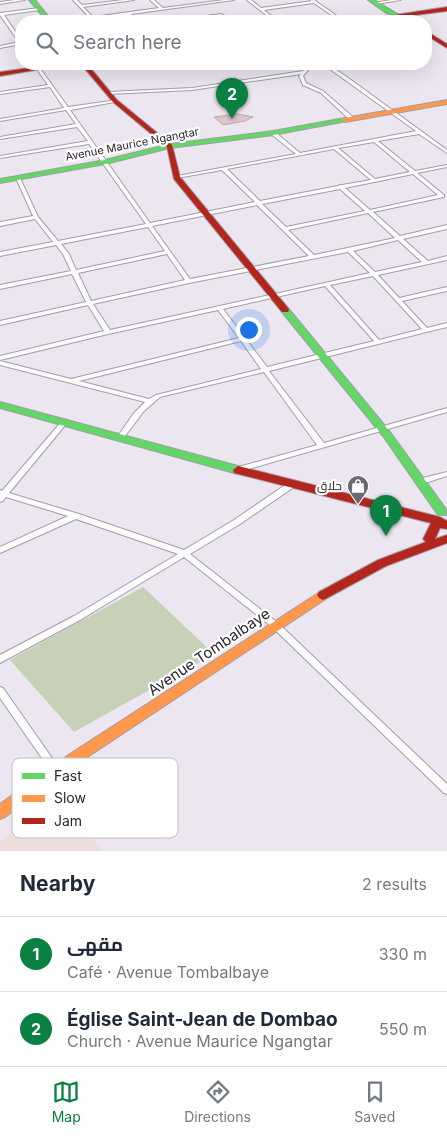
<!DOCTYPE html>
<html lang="en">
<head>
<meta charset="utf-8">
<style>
  body { margin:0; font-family:Inter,Cairo,sans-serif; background:#f2f2f3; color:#1f2937 }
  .you { position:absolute; left:248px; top:329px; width:18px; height:18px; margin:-12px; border:4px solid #fff; border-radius:50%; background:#1a73e8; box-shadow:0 0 0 8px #1a73e833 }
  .badge { display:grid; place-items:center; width:32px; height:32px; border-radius:50%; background:#0b8043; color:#fff; font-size:16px; font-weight:700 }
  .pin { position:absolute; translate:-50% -41px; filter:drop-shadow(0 1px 2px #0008) }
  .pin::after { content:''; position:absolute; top:26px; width:18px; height:15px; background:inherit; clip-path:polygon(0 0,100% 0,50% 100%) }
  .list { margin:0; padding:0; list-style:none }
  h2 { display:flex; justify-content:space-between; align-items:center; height:65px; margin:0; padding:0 20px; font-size:21px }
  h2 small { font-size:16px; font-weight:400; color:#747a83 }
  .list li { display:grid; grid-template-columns:32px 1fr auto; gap:15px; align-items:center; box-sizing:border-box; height:75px; padding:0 20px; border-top:1px solid #e0e1e3 }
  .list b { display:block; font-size:19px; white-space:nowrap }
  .list p { margin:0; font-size:16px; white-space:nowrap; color:#747a83 }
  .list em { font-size:16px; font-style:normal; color:#747a83 }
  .icon { flex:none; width:28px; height:28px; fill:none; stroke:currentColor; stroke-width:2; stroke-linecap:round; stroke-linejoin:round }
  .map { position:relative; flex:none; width:447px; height:851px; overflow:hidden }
  .search { position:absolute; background:#fff; box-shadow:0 5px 20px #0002; left:15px; right:15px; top:15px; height:55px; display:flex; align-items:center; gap:12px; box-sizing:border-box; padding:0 18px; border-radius:20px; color:#747a83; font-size:19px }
  .sheet { height:215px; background:#fff }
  nav { display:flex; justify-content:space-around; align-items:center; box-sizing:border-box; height:70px; border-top:1px solid #e0e1e3; background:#fff; font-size:14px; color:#747a83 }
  nav a { display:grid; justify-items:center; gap:2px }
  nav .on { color:#0b8043 }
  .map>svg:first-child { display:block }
  .industrial { fill:#ecdedb }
  .green { fill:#c6d1b8 }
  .building { fill:#dbc5c9; stroke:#b4acb1 }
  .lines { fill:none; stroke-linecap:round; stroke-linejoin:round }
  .street-casing { stroke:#a29ea6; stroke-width:2 }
  .fast-casing { stroke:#a29ea6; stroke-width:2 }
  .slow-casing { stroke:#a29ea6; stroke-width:2 }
  .jam-casing { stroke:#a29ea6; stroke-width:2 }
  .street { fill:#fcfbfd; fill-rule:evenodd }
  .fast { fill:#63d668; fill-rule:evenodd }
  .slow { fill:#ff974d; fill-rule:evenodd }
  .jam { fill:#b3261e; fill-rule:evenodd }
  .labels { text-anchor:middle; stroke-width:4.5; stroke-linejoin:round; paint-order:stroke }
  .far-street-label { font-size:11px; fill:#29252d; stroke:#fff }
  .poi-label { font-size:12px; fill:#29252d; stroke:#fff; text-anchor:end }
  .near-street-label { font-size:15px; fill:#29252d; stroke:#fff }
  .key { fill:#fff; stroke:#bfbec0; stroke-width:1 }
  .key-label { font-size:14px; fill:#29252d }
</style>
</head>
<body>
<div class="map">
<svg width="447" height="851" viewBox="0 0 447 851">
  <rect width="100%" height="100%" fill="#ece6f1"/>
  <path class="industrial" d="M56,794l47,57h-103v-9z"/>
  <path class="green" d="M143,587l71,67 -140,78 -64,-72z"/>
  <path class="building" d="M238,114l15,3 -8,4 -22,4 -9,-8z"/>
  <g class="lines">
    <g class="street-casing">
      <path id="street" d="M15,0h10l-25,4v-2z
        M73,0h4l5,5 41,-5h11l-51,7 10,10 66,-9 -9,-8h4l9,8 61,-8h10l-103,14 8,7h-4l-7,-6 -33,4 1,1 -2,1 -2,-1 -22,1 2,-1 18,-2z
        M247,0h4l10,8 51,-7 -2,-1h4l30,21h-4l-26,-18 -50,7 14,11h-4l-1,-1 -16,1 2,-1 11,-2z
        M391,0h10l-25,4 -2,-1z
        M39,8l1,2 -36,5 17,25v4l-21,4v-2l19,-4 -19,-27v-2z
        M221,14l13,7h-4l-10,-5 -42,5h-9z
        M321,64l8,1 18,12 100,73v3l-28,-19 -41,7 37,30 32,-6v2l-30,6 27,22v2l-71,15 27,24 47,-11v4l-44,10 25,22 19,-5v4l-69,15 21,23 48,-11v4l-45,10 25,27 20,-5v4l-178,44 55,72 123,-35v4l-209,60h-3l-1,-2 1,-2 82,-23 -53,-73 -104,25 -16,14 -22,29h-4l-1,-2 1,-2 16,-23 11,-11 -145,-37v-4l71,18 168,-41 -21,-28 -110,24 -108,26v-4l104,-25 -16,-26 -88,20v-4l86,-19 -14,-28 -72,15v-4l71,-14 -8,-17 -7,-9 -56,11v-4l53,-10 -18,-23 -35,7v-4l33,-6 -17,-38v-1l4,1 18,39 20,24 88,-17 -57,-80 -89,14v-2l88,-15 -11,-14 -77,12v-2l76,-13 -10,-14 -66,11v-2l64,-11 -14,-21 -50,7v-2l48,-7 -12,-17 2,-1h1l29,40 49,-7v1l-2,1 -45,8 80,113 105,-21 -33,-32 -45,8 -2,-1 2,-1 119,-22 -25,-20v-2h4l25,21 116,-22 -89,-64 -6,-1 -15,1 -2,-1 2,-1zM374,142l36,30 -35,7 -37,-31zM334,149l37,31 -29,5h-2l-2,1 -78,15 -33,-32zM413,174l25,21 -68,15 -25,-22zM340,189l25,22 -79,16 -24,-23zM257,205l52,51 -119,23 -38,-53zM368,213l27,25 -81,17 -26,-25zM148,227l17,24 -89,19 -7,-16 -8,-10zM398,240l24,22 -47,10 -22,-21zM348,252l22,21 -260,57 -17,-26 96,-21zM167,254l18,26 -94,21 -13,-28zM373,276l49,53 -43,11 -49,-55zM325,286l49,55 -107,26 -44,-58zM241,341l20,28 -105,26 -7,4 -70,-18z
        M305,69l3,1 -5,6 3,7 17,8 31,27v2h-4l-29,-27 -18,-8 -4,-9 2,-2 -109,16 -84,4 -2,-1 2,-1 84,-4 111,-17z
        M62,421h4l1,2 -58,70 70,21 105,36 50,-30 57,-39h6l1,2 -1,2 -57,39 -50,30 88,69 169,161v10l-3,-1 -172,-166 -88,-70 -104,63 -80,43v-8l74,-39 104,-62 -102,-35 -76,34v-6l68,-31 -62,-19 -3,4 -3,1v-12l2,1z
        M447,472v4l-25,8 -4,-3 1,-2z
        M0,687l3,1 56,80 2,3 -2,3 -3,1 -3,-1 -53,-76z"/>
    </g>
    <g class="fast-casing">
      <path id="fast" d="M29,0h6l17,21h-5z
        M368,0h6l27,16 -3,2 -12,-5z
        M345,118l2,1v2l-74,14 -103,13 -65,16 -105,19v-4l105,-19 65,-16 103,-13z
        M285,307l3,1 102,124 56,77v6h-8l-55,-79 -101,-124 -1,-2z
        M0,402l238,64 5,4 -5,4 -238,-66z"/>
    </g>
    <g class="slow-casing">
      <path id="slow" d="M447,100v4l-102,18 -3,-2 3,-2z
        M323,590l4,2 2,3 -2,3 -247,164 -75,55 -5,2v-15l70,-50z"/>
    </g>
    <g class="jam-casing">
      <path id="jam" d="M447,7v4l-78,10h-13z
        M426,31l21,13v4l-21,-13z
        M58,64h13l-71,12v-4z
        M81,64h6l30,36 55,45 8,32 108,131 1,2 -1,2h-6l-108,-133 -7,-32 -54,-45z
        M238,466l202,51 7,4v8l-7,-1 -5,11 12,-4v8l-61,23 -59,32 -4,2 -4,-2 -2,-3 2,-3 59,-32 48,-18 -3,-3 8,-16 -197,-50 -1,-3z"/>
    </g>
    <use href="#street" class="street"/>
    <use href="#fast" class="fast"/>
    <use href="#slow" class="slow"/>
    <use href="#jam" class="jam"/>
  </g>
  <defs>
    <g id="shop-pin" transform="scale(1.125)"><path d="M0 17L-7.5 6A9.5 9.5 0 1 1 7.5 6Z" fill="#6d6972" stroke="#fff"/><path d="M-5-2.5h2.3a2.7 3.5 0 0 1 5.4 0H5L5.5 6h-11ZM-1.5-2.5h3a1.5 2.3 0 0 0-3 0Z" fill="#fff"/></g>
  </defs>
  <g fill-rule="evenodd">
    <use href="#shop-pin" x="358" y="486"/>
  </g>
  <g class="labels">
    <g class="far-street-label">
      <text transform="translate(132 144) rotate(-11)" y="4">Avenue Maurice Ngangtar</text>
    </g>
    <g class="poi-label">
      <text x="342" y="490">حلاق</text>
    </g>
    <g class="near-street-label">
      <text transform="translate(209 652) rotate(-34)" y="5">Avenue Tombalbaye</text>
    </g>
  </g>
  <rect x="12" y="758" width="166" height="80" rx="8" class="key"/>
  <rect x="22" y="773" width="23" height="6" fill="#63d668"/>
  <rect x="22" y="795" width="23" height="7" fill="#ff974d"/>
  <rect x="22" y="818" width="23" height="6" fill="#b3261e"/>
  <g class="key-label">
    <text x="54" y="781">Fast</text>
    <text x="54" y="803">Slow</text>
    <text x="54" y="826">Jam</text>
  </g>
</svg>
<div class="you"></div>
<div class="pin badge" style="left:386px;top:536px">1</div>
<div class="pin badge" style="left:232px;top:119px">2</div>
<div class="search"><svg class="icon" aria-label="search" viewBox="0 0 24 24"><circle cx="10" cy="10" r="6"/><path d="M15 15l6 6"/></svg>Search here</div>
</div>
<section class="sheet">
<h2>Nearby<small>2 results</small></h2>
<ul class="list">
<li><span class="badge">1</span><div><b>مقهى</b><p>Café · Avenue Tombalbaye</p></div><em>330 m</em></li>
<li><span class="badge">2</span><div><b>Église Saint-Jean de Dombao</b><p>Church · Avenue Maurice Ngangtar</p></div><em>550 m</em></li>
</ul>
</section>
<nav>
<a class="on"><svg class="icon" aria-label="map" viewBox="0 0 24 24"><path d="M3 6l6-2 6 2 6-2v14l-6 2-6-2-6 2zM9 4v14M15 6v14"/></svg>Map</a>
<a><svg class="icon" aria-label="directions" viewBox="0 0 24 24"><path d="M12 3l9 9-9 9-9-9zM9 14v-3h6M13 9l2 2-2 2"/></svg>Directions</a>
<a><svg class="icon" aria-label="saved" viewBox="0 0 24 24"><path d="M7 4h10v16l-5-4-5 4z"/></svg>Saved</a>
</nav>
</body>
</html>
